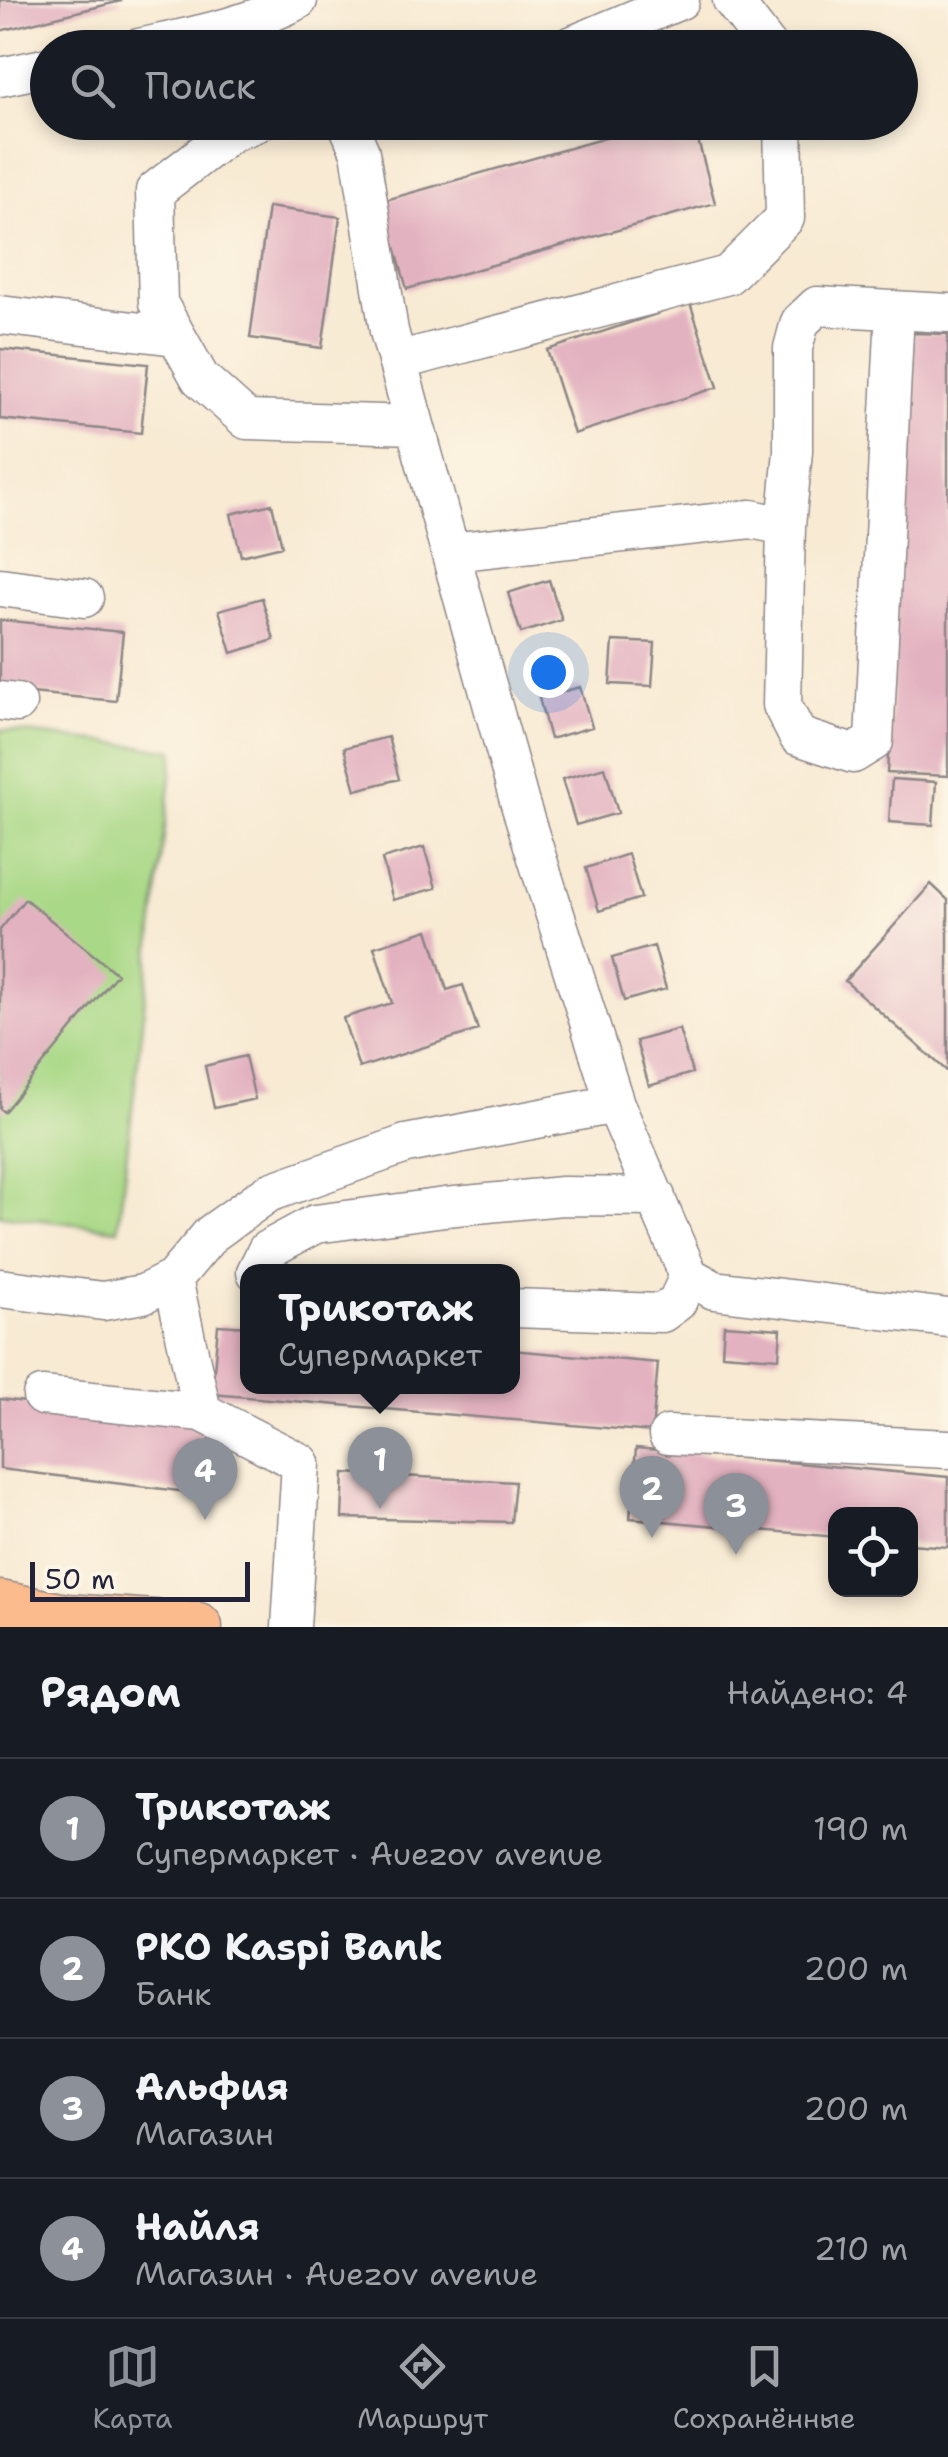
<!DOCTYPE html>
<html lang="ru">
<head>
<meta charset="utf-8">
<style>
  body { margin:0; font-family:"Shantell Sans",sans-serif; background:#242831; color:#f1f3f6 }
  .controls { position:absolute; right:30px; bottom:30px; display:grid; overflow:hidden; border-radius:20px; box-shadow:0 5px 15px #0003 }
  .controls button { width:90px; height:90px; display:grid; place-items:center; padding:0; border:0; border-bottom:2px solid #363941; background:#171b24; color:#f1f3f6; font:50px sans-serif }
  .scale { position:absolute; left:30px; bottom:25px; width:220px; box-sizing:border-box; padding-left:10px; border:5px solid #22223b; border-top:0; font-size:28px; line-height:35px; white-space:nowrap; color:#22223b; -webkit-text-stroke:8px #fcf5e5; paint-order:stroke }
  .you { position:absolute; left:548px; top:672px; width:35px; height:35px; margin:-25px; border:8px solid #fff; border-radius:50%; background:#1a73e8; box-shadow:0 0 0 15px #1a73e833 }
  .badge { display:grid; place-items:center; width:65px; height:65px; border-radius:50%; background:#8c9099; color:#fff; font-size:32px; font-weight:700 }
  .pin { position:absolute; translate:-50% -82px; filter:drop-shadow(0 2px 5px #0008) }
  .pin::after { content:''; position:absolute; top:52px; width:35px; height:30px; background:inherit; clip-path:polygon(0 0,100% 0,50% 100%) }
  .popup { position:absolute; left:240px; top:1264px; width:280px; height:130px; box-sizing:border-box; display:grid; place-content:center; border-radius:20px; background:#171b24; filter:drop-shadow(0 2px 8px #0005); font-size:32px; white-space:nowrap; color:#9ea1a6 }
  .popup b { font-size:38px; color:#f1f3f6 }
  .popup::after { content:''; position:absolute; left:50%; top:100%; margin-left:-20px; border:20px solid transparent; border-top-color:#171b24 }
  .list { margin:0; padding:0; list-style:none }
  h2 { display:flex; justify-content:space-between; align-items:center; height:130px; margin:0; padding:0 40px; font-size:42px }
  h2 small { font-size:32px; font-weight:400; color:#9ea1a6 }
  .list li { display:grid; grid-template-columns:65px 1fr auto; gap:30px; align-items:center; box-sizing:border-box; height:140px; padding:0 40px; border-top:2px solid #363941 }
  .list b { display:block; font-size:38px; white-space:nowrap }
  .list p { margin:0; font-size:32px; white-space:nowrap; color:#9ea1a6 }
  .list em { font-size:32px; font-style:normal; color:#9ea1a6 }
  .icon { flex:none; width:55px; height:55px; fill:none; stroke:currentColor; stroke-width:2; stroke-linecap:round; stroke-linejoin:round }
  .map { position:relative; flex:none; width:948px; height:1627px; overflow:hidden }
  .search { position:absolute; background:#171b24; box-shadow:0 5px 15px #0003; left:30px; right:30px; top:30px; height:110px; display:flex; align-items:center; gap:25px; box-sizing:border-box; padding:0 35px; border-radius:55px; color:#9ea1a6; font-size:38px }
  .sheet { height:690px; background:#171b24 }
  nav { display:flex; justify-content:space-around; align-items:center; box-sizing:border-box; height:140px; border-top:2px solid #363941; background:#171b24; font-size:28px; color:#9ea1a6 }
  nav a { display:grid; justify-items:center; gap:5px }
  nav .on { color:#8c9099 }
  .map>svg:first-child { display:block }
  .green { fill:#a9d886; stroke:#667d60; stroke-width:2.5 }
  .building { fill:#e3b2c1 }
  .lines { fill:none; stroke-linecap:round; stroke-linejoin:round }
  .minor-casing { stroke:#8d8687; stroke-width:41 }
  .major-casing { stroke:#8d8687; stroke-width:51 }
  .minor { stroke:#fff; stroke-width:38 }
  .major { stroke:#fbbb8c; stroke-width:48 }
</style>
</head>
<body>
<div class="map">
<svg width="948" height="1627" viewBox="0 0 948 1627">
  <rect width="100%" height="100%" fill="#fcf5e5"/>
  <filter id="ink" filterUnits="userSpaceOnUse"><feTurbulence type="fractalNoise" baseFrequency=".01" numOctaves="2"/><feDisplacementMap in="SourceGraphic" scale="20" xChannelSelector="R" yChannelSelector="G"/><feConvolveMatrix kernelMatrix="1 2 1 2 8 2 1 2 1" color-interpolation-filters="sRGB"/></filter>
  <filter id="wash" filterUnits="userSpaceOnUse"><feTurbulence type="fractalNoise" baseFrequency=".0048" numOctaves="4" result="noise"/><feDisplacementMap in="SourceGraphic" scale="40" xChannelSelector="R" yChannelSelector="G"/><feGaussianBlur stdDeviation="2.25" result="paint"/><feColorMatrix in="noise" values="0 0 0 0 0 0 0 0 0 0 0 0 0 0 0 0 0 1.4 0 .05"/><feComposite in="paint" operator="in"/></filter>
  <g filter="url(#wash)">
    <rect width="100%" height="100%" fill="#f8ead3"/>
    <path class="green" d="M0,730l174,20 -56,479 -118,-14z"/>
    <g id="blocks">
      <path class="building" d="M0,0h121v1l-121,30z
        M662,122h31l22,81 -308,86 -25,-88z
        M268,207l72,10 -18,131 -72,-10z
        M690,303l28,84 -144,47 -27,-84z
        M913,333l35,1v442l-61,-3z
        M0,349l148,15 -7,69 -141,-14z
        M272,504l10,42 -41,10 -10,-42z
        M549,580l13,40 -41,13 -13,-40z
        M262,598l12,42 -42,13 -13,-43z
        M0,620l123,12 -7,69 -116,-11z
        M613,641l42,2 -3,43 -42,-2z
        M580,687l12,40 -42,12 -11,-41z
        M388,737l11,42 -43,11 -12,-42z
        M605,767l13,46 -42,12 -14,-46z
        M892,779l44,3 -3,43 -44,-3z
        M424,847l12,41 -43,12 -11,-41z
        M628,854l13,44 -42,13 -13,-43z
        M931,884l17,16v172l-103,-91z
        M25,899l92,75 -113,138 -4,-3v-179z
        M428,930l19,60 16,-5 15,45 -119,38 -16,-50 49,-15 -18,-56z
        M654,946l12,43 -42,12 -12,-43z
        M679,1029l13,44 -43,13 -13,-45z
        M245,1056l10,43 -41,9 -9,-42z
        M218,1325l30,2v59h264v-36l146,13 -6,69 -440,-38z
        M724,1325l57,4 -2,29 -57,-4z
        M0,1399l212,25 -8,70 -204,-25z
        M636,1448l312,29v70l-38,-3v-30h-74v23l-206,-19z
        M344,1473l171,9 -4,40 -169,-4z"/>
    </g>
  </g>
  <g filter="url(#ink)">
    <use href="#blocks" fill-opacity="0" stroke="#8d8687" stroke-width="2.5"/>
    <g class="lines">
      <g class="minor-casing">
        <path id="minor" d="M732,0l37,48
          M139,48c54,-12 109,-22 159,-48
          M566,48l114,-48
          M0,77l48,-10
          M258,122l-28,11 -75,58 3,112 42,75 47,42 168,5
          M347,122l13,30 29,179 131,473 95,300 74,172 25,14 234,28
          M0,315l176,21
          M397,361l331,-86 57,-57 -2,-96
          M786,526l-4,179 16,31 55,18 21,-13 21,-430
          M451,552l300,-33 35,7 7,-75v-103l7,-26 17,-16 131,7
          M0,587l84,11
          M0,701l17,2
          M256,1272l11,-22 48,-26 130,-17 117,-11 94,1
          M173,1279l29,133
          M0,1288l103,13 40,-7 30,-15 38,-45 57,-41 138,-49 209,-40
          M512,1308l150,5 15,-11 12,-26
          M42,1396l160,16 99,51 -10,164
          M668,1435l280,14"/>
      </g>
      <g class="major-casing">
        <path id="major" d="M0,1605l66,13 132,9"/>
      </g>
      <use href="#minor" class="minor"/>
      <use href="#major" class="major"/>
    </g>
  </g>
</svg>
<div class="controls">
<button><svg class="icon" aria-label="locate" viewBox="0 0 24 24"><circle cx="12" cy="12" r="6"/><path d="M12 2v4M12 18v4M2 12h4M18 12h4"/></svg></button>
</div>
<div class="scale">50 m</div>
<div class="you"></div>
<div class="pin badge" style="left:380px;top:1509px">1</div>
<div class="popup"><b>Трикотаж</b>Супермаркет</div>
<div class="pin badge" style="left:652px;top:1538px">2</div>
<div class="pin badge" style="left:736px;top:1555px">3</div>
<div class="pin badge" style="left:205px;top:1520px">4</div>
<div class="search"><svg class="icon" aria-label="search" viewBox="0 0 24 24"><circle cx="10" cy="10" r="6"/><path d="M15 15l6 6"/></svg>Поиск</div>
</div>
<section class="sheet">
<h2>Рядом<small>Найдено: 4</small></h2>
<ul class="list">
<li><span class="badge">1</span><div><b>Трикотаж</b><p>Супермаркет · Auezov avenue</p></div><em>190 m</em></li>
<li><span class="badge">2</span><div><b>РКО Kaspi Bank</b><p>Банк</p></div><em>200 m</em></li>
<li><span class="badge">3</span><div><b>Альфия</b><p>Магазин</p></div><em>200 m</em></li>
<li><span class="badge">4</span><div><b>Найля</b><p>Магазин · Auezov avenue</p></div><em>210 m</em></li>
</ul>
</section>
<nav>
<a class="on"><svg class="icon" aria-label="map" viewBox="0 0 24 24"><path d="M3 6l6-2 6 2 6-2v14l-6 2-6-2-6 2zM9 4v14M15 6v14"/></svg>Карта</a>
<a><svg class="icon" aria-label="directions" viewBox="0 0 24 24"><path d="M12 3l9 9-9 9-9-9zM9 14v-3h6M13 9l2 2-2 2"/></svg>Маршрут</a>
<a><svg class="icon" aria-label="saved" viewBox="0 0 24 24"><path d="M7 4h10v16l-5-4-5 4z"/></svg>Сохранённые</a>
</nav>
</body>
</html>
